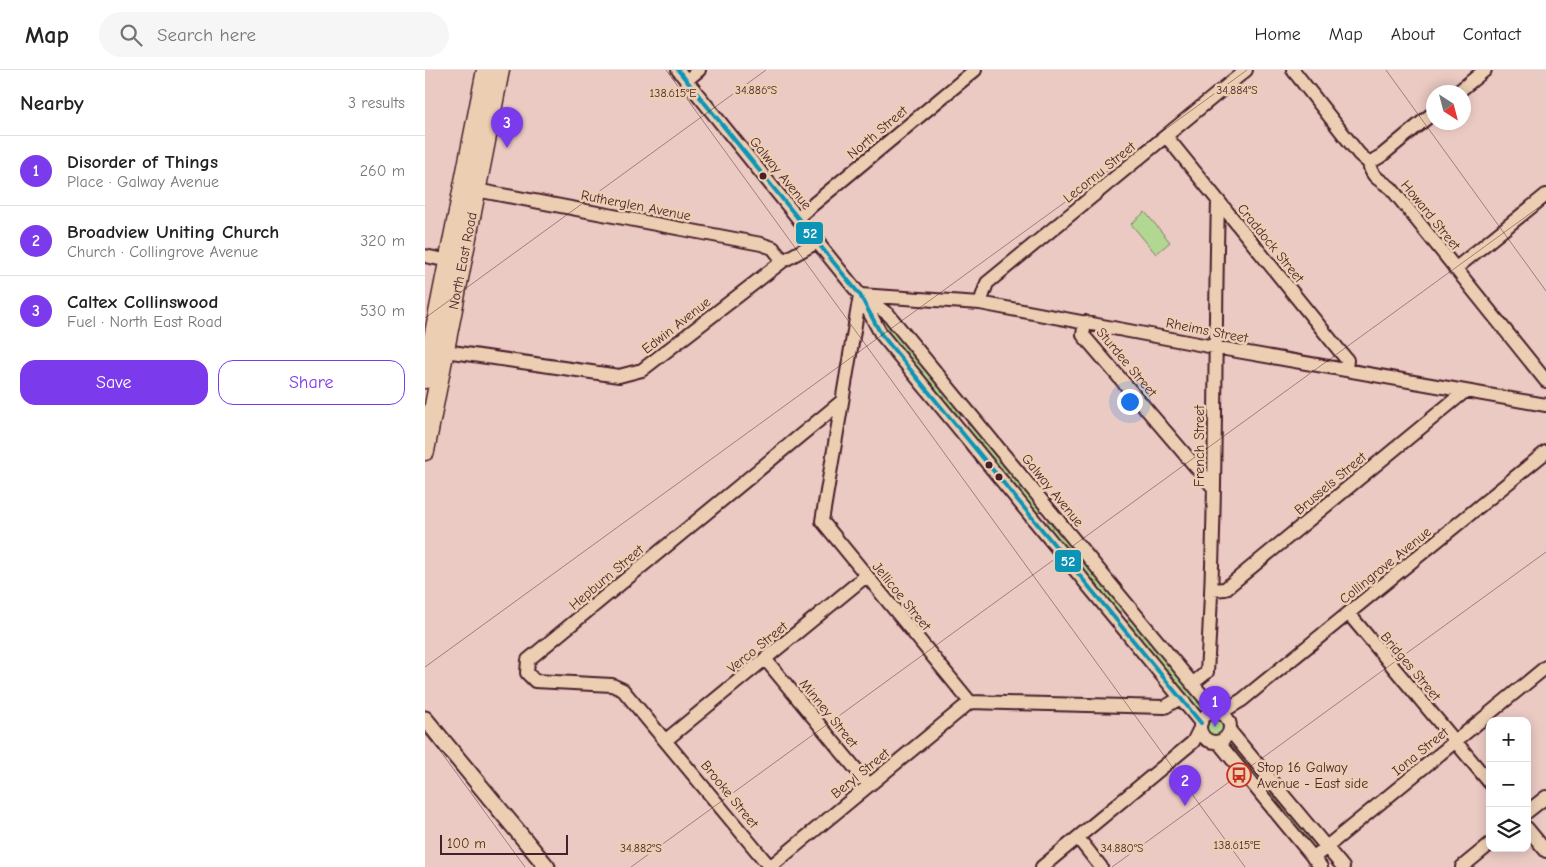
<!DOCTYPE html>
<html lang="en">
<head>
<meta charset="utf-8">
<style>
  body { margin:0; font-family:"Comic Neue",sans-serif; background:#f6f6f6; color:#222 }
  .controls { position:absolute; right:15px; bottom:15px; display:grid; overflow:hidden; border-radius:10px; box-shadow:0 2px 12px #0003 }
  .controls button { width:45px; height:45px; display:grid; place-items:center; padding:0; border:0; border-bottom:1px solid #e0e0e0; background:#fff; color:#222; font:25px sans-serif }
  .compass { position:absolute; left:1001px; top:15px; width:45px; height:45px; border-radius:50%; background:#fff; box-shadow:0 2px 12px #0003; rotate:144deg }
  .scale { position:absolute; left:15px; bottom:12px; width:128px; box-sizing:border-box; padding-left:5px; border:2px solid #4a1f2b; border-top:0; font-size:14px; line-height:18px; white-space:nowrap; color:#4a1f2b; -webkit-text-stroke:4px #eccfb3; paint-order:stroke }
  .you { position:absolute; left:704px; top:331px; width:18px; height:18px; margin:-12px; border:4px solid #fff; border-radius:50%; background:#1a73e8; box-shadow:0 0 0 8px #1a73e833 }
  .badge { display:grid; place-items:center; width:32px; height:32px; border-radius:50%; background:#7c3aed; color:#fff; font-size:16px; font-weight:700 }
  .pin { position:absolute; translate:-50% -41px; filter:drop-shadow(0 1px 2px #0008) }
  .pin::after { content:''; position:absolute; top:26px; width:18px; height:15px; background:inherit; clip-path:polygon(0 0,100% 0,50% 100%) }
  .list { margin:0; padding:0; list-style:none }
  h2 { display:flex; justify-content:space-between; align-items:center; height:65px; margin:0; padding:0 20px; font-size:21px }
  h2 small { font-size:16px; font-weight:400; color:#767676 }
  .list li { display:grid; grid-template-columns:32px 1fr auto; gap:15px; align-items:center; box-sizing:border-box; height:70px; padding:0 20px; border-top:1px solid #e0e0e0 }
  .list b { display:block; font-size:19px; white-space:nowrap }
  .list p { margin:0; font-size:16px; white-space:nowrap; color:#767676 }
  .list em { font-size:16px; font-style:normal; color:#767676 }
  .actions { display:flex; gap:10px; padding:15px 20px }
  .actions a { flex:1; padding:11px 0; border:1px solid #7c3aed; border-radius:15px; text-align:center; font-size:18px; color:#7c3aed }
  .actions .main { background:#7c3aed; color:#fff }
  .icon { flex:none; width:28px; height:28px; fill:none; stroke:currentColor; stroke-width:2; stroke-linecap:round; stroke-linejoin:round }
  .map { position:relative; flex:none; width:1121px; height:797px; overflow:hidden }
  header { display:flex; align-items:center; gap:30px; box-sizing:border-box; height:70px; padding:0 25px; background:#fff; border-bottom:1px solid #e0e0e0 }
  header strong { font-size:24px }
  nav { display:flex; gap:28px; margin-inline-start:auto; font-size:18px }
  .search { width:350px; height:45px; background:#f6f6f6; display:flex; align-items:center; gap:12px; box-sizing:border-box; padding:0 18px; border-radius:28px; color:#767676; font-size:19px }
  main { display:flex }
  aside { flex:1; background:#fff }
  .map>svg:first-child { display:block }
  .grass { fill:url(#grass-dots); stroke:#7e7b5f }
  .garden { fill:#b1d793; stroke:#7e7b5f }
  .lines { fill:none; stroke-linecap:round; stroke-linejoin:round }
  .minor-casing { stroke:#4a1f2b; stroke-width:16 }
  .major-casing { stroke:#4a1f2b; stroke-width:19 }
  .highway-casing { stroke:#4a1f2b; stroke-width:21 }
  .minor { stroke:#eccfb3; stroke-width:12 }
  .major { stroke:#eccfb3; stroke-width:15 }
  .highway { stroke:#eccfb3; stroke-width:18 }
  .bus-1-casing { stroke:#eccfb3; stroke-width:8 }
  .bus-1 { stroke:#0b94b6; stroke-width:4 }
  .ticks { fill:none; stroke:#4a1f2b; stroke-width:1; stroke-opacity:0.45 }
  .bus-dot { fill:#4a1f2b; stroke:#eccfb3; stroke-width:2 }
  .labels { text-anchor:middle; stroke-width:5; stroke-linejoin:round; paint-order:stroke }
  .street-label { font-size:14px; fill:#4a1f2b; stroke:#eccfb3 }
  .poi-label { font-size:14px; fill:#4a1f2b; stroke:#eccfb3; text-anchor:start }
  .ticks-label { font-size:12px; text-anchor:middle; fill:#4a1f2b; stroke:#eccfb3; stroke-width:5; stroke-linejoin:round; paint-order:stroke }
  .line-badge { stroke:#eccfb3; stroke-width:2 }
  .badge-label { font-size:14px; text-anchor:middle; font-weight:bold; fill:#fff }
</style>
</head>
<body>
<header>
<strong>Map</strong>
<div class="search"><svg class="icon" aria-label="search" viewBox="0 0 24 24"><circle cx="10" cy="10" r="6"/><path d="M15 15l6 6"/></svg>Search here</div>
<nav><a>Home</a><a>Map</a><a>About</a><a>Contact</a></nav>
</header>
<main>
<aside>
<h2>Nearby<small>3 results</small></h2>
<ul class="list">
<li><span class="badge">1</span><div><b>Disorder of Things</b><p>Place · Galway Avenue</p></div><em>260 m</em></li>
<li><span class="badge">2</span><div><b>Broadview Uniting Church</b><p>Church · Collingrove Avenue</p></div><em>320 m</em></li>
<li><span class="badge">3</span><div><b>Caltex Collinswood</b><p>Fuel · North East Road</p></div><em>530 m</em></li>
</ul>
<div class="actions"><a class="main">Save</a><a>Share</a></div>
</aside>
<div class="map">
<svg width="1121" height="797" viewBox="0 0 1121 797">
  <defs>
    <pattern id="grass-dots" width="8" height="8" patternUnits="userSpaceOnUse" patternTransform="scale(1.25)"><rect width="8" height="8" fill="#b1d793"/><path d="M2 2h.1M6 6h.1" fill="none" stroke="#9ab87f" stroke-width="1.8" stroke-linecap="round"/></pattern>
  </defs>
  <rect width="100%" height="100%" fill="#ebcac3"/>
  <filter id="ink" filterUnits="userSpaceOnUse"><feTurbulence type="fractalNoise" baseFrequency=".02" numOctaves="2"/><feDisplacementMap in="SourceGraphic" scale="10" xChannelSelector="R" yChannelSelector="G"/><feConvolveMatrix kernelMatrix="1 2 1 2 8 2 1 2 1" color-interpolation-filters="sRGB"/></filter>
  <g filter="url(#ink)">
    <path class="grass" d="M459,248l79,96 -7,3 -63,-77 -12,-20z
      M545,352l73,88 -7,4 -71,-85z
      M626,449l73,90 -5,3 -74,-85 1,-5z
      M706,547l74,91 -5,6 -74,-91z
      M807,667l86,107 -4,4 -90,-104z"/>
    <path class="garden" d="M720,142l25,30 -14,12 -25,-30z
      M780 657a11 11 0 1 1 22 0a11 11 0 1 1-22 0Z"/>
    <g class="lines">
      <g class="minor-casing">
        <path id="minor" d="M253,0l182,225 21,39 320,389
          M868,0l66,84 10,9c2,14 11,17 22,25l155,193
          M262,10l12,-10
          M1033,22l27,-22
          M741,66l181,224 -1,10
          M944,93l12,-7 52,-43
          M51,120l285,54 12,4 10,13
          M373,147l177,-147
          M0,186l24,5
          M1030,199l91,-74
          M435,225l120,8 234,44 332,58
          M435,225l-38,226 148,181 195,5 15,-9
          M437,225l27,20 8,10 319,387
          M555,233l7,-20 259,-213
          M660,252l-2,13 130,152
          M20,281l174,25 23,-6 141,-109 36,-20
          M416,332l-313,258 -1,13 8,8 77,4 11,5 147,177 200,-165
          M787,520l13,-1 239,-197
          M924,544l141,169
          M341,590l103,125
          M767,614l15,-12c10,-157 7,-314 11,-471
          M775 657a15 15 0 1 1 30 0a15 15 0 1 1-30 0Z
          M795,643l22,-13 304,-248
          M805,661l113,136
          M241,670l200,-164
          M793,672l103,125
          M1102,742l19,-15
          M1102,758l19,23
          M653,768l23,29
          M888,788l233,-191
          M617,797l151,-125 7,-14
          M1037,797l28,-23"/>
      </g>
      <g class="major-casing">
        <path id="major" d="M0,649l122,148"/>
      </g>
      <g class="highway-casing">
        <g id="highway">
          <path d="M0,309l61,-309"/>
          <path id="s1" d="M0,381l75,-381"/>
        </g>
      </g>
      <use href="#minor" class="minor"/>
      <use href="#major" class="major"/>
      <use href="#highway" class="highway"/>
      <g class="bus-1-casing">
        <path id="bus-1" d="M253,0l182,225 21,39 320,389"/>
      </g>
      <use href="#bus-1" class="bus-1"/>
    </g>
  </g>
  <path class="ticks" d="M241,0l579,797M961,0l160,221M0,248l341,-248M0,597l822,-597M0,660l100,137M206,797l915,-665M687,797l434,-315"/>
  <defs>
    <g id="bus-ring" transform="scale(1.25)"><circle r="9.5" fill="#eccfb3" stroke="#c8321e" stroke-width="1.5"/><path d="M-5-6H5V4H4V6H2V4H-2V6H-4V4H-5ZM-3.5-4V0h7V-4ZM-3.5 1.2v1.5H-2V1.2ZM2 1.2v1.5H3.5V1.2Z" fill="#c8321e"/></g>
  </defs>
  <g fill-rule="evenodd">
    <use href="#bus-ring" x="814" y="705"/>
  </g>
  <g class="bus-dot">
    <circle cx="338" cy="106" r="4.5"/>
    <circle cx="564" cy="395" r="4.5"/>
    <circle cx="574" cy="407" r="4.5"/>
  </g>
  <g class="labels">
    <g class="street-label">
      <text transform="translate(452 62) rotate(-40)" y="5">North Street</text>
      <text transform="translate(674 102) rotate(-39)" y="5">Lecornu Street</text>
      <text transform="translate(356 103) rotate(51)" y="5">Galway Avenue</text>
      <text transform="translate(211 135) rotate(11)" y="5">Rutherglen Avenue</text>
      <text transform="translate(1006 145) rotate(51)" y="5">Howard Street</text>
      <text transform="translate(846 173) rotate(51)" y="5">Craddock Street</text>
      <text dy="5" stroke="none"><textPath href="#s1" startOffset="194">North East Road</textPath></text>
      <text transform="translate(251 255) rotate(-38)" y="5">Edwin Avenue</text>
      <text transform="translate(782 260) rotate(11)" y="5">Rheims Street</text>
      <text transform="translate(702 292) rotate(50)" y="5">Sturdee Street</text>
      <text transform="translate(774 376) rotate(-90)" y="5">French Street</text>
      <text transform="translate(905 413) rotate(-40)" y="5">Brussels Street</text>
      <text transform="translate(628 420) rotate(51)" y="5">Galway Avenue</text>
      <text transform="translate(960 495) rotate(-39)" y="5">Collingrove Avenue</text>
      <text transform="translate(181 507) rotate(-40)" y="5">Hepburn Street</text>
      <text transform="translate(477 526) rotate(51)" y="5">Jellicoe Street</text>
      <text transform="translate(332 577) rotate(-39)" y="5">Verco Street</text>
      <text transform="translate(986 596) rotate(50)" y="5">Bridges Street</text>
      <text transform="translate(404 643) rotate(51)" y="5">Minney Street</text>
      <text transform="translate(995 681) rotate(-39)" y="5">Iona Street</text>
      <text transform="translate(435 703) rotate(-39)" y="5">Beryl Street</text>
      <text transform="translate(305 724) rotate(51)" y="5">Brooke Street</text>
    </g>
    <g class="poi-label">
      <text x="832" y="702">Stop 16 Galway<tspan x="832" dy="16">Avenue - East side</tspan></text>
    </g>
  </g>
  <g class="ticks-label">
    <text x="331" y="24">34.886°S</text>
    <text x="812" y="24">34.884°S</text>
    <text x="248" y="27">138.615°E</text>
    <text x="812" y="779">138.615°E</text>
    <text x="216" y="782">34.882°S</text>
    <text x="697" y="782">34.880°S</text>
  </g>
  <g class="line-badge">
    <rect x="370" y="151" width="29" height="24" rx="5" fill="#0b94b6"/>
    <rect x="629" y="479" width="28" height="24" rx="5" fill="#0b94b6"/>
  </g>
  <g class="badge-label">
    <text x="385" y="168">52</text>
    <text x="643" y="496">52</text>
  </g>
</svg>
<div class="controls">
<button>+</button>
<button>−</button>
<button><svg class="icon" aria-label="layers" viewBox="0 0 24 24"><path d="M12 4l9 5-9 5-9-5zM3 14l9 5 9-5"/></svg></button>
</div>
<svg class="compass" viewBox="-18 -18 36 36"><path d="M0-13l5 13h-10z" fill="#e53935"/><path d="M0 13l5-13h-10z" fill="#767676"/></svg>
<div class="scale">100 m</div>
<div class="you"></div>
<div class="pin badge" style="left:790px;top:657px">1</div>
<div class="pin badge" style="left:760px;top:736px">2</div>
<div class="pin badge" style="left:82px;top:78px">3</div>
</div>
</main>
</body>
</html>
